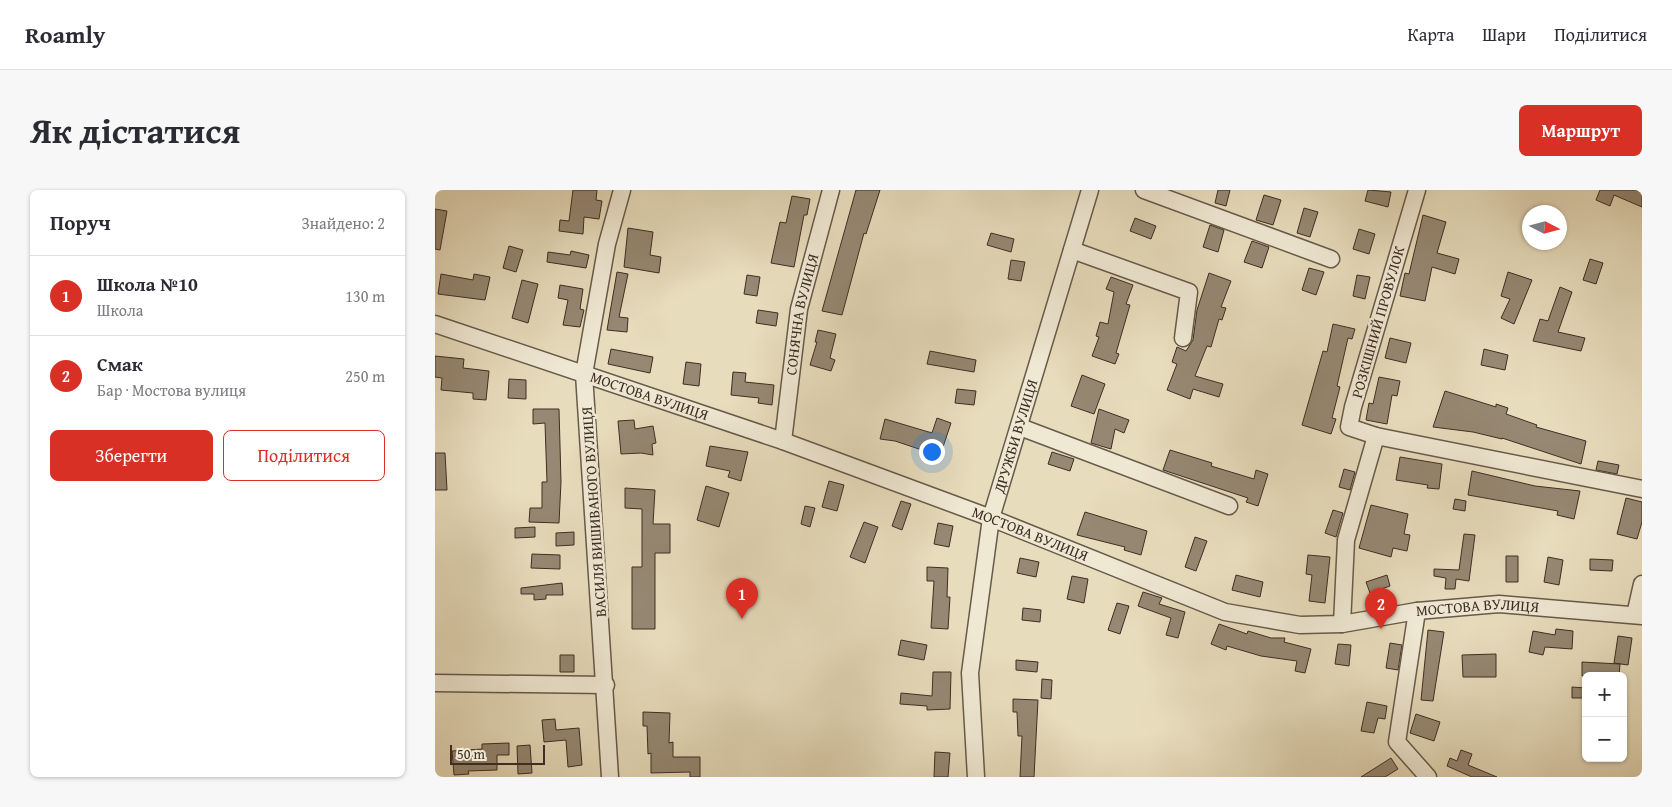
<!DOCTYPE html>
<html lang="uk">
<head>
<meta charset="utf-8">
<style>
  body { margin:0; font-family:"Gentium Book Plus",serif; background:#f7f7f7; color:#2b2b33 }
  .controls { position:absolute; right:15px; bottom:15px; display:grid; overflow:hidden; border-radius:8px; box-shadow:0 1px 4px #0004 }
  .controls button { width:45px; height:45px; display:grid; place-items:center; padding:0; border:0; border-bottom:1px solid #e1e1e2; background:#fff; color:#2b2b33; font:25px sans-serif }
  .compass { position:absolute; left:1087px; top:15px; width:45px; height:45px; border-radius:50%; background:#fff; box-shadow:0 1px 4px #0004; rotate:96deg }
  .scale { position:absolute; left:15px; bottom:12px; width:95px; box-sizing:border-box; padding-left:5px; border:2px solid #3e2e24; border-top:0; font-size:14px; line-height:18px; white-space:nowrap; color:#3e2e24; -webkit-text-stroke:4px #efe8d3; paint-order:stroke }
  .you { position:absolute; left:496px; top:261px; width:18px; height:18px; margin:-12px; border:4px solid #fff; border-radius:50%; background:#1a73e8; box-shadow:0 0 0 8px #1a73e833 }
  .badge { display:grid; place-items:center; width:32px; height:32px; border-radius:50%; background:#d93025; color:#fff; font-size:16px; font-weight:700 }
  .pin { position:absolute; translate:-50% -41px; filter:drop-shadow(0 1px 2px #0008) }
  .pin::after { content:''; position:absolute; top:26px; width:18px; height:15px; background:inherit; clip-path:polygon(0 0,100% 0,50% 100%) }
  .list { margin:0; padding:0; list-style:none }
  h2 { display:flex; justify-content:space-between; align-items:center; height:65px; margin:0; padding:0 20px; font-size:21px }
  h2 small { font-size:16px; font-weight:400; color:#7c7c81 }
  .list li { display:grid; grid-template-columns:32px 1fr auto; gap:15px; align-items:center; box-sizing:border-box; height:80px; padding:0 20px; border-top:1px solid #e1e1e2 }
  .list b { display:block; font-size:19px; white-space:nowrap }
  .list p { margin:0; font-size:16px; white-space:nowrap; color:#7c7c81 }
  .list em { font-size:16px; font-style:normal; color:#7c7c81 }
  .actions { display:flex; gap:10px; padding:15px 20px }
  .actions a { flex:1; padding:11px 0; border:1px solid #d93025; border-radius:8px; text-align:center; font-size:18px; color:#d93025 }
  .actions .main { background:#d93025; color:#fff }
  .map { position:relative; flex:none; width:1207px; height:587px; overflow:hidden; border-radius:8px }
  header { display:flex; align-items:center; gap:30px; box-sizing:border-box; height:70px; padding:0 25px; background:#fff; border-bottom:1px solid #e1e1e2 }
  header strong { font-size:24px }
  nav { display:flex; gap:28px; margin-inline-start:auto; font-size:18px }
  .intro { display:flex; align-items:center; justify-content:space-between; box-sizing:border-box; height:120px; padding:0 30px }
  h1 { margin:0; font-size:35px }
  .button { padding:12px 22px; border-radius:8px; background:#d93025; color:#fff; font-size:18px; font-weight:700 }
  main { display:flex; gap:30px; padding:0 30px }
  aside { flex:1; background:#fff; border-radius:8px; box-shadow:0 1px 4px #0004 }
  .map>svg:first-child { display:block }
  .building { fill:#968873; stroke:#3e2e24 }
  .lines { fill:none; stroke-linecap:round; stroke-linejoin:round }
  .minor-casing { stroke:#685a4a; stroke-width:19 }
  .minor { stroke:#efe8d3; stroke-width:16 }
  .labels { text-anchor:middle; stroke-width:5; stroke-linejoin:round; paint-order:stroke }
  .street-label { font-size:15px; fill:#3e2e24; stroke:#efe8d3 }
</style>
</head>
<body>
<header>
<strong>Roamly</strong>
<nav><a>Карта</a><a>Шари</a><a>Поділитися</a></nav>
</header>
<div class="intro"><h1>Як дістатися</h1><a class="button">Маршрут</a></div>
<main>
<aside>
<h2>Поруч<small>Знайдено: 2</small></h2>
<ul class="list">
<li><span class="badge">1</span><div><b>Школа №10</b><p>Школа</p></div><em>130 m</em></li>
<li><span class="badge">2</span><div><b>Смак</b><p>Бар · Мостова вулиця</p></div><em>250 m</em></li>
</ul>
<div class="actions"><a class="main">Зберегти</a><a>Поділитися</a></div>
</aside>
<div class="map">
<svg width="1207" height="587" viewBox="0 0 1207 587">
  <rect width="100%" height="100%" fill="#e7dcbc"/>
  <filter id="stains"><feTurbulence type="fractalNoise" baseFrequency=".004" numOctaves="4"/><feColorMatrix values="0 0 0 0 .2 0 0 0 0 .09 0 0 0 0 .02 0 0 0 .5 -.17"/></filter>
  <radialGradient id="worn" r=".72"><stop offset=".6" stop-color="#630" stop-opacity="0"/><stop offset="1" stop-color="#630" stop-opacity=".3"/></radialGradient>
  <path class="building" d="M138,0h24l-1,10 6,1 -3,18 -15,-2 -1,17 -24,-3 1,-11 9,1z
    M421,0h24l-14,44 -2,-1 -22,82 -20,-4z
    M783,0h12l-4,16 -11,-3z
    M933,0l23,2 -3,15 -23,-6z
    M1165,0h42v17l-28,-12 -4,11 -14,-6z
    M829,5l17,5 -8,25 -17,-5z
    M357,6l18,3 -3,16h-3l-10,52 -23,-4 9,-41 6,1z
    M869,18l14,4 -8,25 -13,-4z
    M0,19l12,2 -7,39 -5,-1z
    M988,25l23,7 -9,31 22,6 -4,15 -23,-7 -7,34 -25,-5 5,-23 4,1z
    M700,28l21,8 -5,13 -21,-8z
    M775,35l14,5 -6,22 -15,-5z
    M193,38l25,4 -3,23 11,2 -2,16 -35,-6z
    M924,39l16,5 -6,20 -16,-5z
    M556,43l23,6 -3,13 -24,-7z
    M817,51l17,6 -7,21 -18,-6z
    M74,56l14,4 -7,22 -13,-4z
    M136,61l18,4 -3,13 -39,-6 1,-10 22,3z
    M1155,69l13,4 -7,21 -13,-4z
    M576,70l14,2 -4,19 -13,-2z
    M874,78l15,4 -8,23 -14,-5z
    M182,82l11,2 -9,43 9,1 -1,14 -20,-2z
    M1073,82l24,8 -18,44 -13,-6 9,-19 -9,-3z
    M774,83l22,8 -10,26 5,1 -4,12 -3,-1 -8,28 -4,-1 -12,30 28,8 -4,13 -26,-8 -3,10 -23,-9 10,-26 -5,-2 5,-15 9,4 7,-11 4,-30z
    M6,84l32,6 1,-6 16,3 -5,23 -47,-6z
    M312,85l13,2 -3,19 -13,-2z
    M922,85l13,2 -5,22 -12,-3z
    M676,87l22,8 -7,19 4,1 -14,48 3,1 -4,10 -23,-8 7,-19 -3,-1 4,-14 8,2 6,-32 -8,-3z
    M87,90l16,4 -10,39 -16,-5z
    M125,95l23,4 -3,20 4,1 -4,17 -17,-2 5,-25 -10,-2z
    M1125,97l12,5 -14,40 27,6 -4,13 -48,-10 7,-22 8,2z
    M323,120l20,3 -2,13 -20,-3z
    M898,134l22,5 -3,10 -4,-1 -11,48 3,1 -8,31 4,1 -5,15 -29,-9 21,-74 4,1z
    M383,140l18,4 -6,24 5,2 -4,11 -21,-6 7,-23h-2z
    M955,148l21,5 -5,20 -21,-5z
    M176,159l42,8 -3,16 -42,-9z
    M1049,159l24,6 -3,15 -24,-5z
    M495,161l46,9 -2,12 -47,-8z
    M0,166l29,3 -1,9 26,3 -3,29 -13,-1v-6l-32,-3 1,-12 -7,-1z
    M251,172l15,2 -2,22 -16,-2z
    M298,182l13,1 -1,9 29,3 -2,20 -14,-2 1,-5 -28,-3z
    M647,185l23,9 -11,30 -23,-8z
    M944,187l21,4 -3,15 -5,-1 -5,29 -21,-4 3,-17 4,1z
    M74,189l17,1v19l-18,-1z
    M522,199l19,2 -2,14 -19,-2z
    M1010,201l51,16v-3l12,4 -2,6 31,11 -1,2 50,14 -5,23 -79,-26v1l-29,-7 -40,-5z
    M98,219h26l2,73 -2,41 -30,-1 1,-14h12v-26h5l-2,-59 -12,1z
    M664,219l30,11 -5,13 -9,-4 -4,20 -20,-6z
    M502,228l14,5 -11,33 -45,-15 -15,-2 5,-20 47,14z
    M199,230l1,9 18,-3 3,17 -4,1 1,11 -12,-2 -20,1 -3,-33z
    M275,256l38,6 -7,29 -13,-4 2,-6 -24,-5z
    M735,260l42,13 -1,3 43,13 2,-9 12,4 -10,32 -12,-4 2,-4 -85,-28z
    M617,262l22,7 -4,12 -22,-7z
    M0,263h10l2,37h-12z
    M965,267l42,7 -3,25 -12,-1 1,-3 -32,-5z
    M1163,271l21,4 -2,9 -21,-4z
    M909,279l11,3 -5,18 -11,-3z
    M1037,281l63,15 45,5 -6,28 -17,-4 1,-4 -90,-16z
    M394,291l15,4 -7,26 -15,-4z
    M271,296l23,7 -10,34 -22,-7z
    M190,298l30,2 -2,34h17v29h-15v76h-23v-62h10v-58l-17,-1z
    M1191,308l16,4v20l-5,17 -20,-5z
    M1020,309l11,2 -1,10 -12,-2z
    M466,311l10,3 -9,26 -10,-4z
    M936,315l37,9 -4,20 6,1 -3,16 -14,-3 -2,9 -32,-9z
    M370,316l10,2 -5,19 -9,-3z
    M898,320l10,3 -7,24 -11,-4z
    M650,322l62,19 -6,24 -17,-5 1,-3 -48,-12z
    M429,332l14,5 -13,36 -15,-6z
    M503,333l15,3 -4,21 -15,-3z
    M100,337v10l-20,1v-10z
    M139,342v13l-18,1v-13z
    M1029,344l11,1 -6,46 -13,-2 -1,10h-10l1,-11 -12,-2v-7l25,1z
    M760,347l12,4 -11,30 -11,-4z
    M97,364l28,1v14l-29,-1z
    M873,365l22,2 -5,46 -16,-2 3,-26 -6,-1z
    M1071,366h12v26h-12z
    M1113,367l15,3 -4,25 -15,-3z
    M585,368l19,4 -3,15 -19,-4z
    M1155,369l23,1 -1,11 -22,-1z
    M492,377l21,1 -1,29h3l-2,32 -17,-1 3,-47h-7z
    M801,385l27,7 -3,15 -28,-7z
    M952,385l3,11 -20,7 -4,-11z
    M637,386l16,3 -4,24 -17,-4z
    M127,393l1,12h-17v4l-12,1v-6h-13v-6z
    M708,402l19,6 -3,6 26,8 -7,26 -12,-3 5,-17 -33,-12z
    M682,413l12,3 -9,28 -12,-4z
    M588,418l18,2 -1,12 -18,-2z
    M784,434l28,10 1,-3 23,7h14l-1,4 27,7 -6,24 -10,-2 2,-10 -36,-5 -34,-10 -1,4 -15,-6z
    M1121,439l17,2 -1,18 -27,-2 -2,8 -14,-3 4,-21 22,4z
    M993,440l16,2 -11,69 -12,-1z
    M1183,446l14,2 -4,27 -14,-2z
    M466,450l26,5 -3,15 -26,-5z
    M955,453l12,2 -4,25 -12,-2z
    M903,454l13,1 -2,21 -14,-2z
    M1061,464v23h-33l-1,-22z
    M125,465h14v17h-14z
    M581,470l22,2 -1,10 -21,-2z
    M1147,472l38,2 -1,12h-37z
    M498,482h18l-1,37 -23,1v-4l-27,-2 1,-11 31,3z
    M607,489l10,1 -1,19 -10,-1z
    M1137,497l14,1v10h-14z
    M578,509l25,1 -4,77h-14l2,-41h-4l-1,-24h-4z
    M932,512l20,4 -2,13 -7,-1 -4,15 -13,-2z
    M208,522l27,1 -1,30 4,-1v15h27v20h-10v-5l-39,1v-20l-3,1 -1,-28h-4z
    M981,524l24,8 -6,19 -24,-8z
    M120,529l1,11 23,-2 3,37 -14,2 -2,-27 -22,2 -2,-22z
    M74,553v12h-12v15l-29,1 1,3 -15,1 -2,-24 30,-2v-5z
    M95,555l2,28 -14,1 -1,-28z
    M1026,560l11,4 -4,11 29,12h-25l-25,-11 3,-8 7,3z
    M500,562l15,1 -2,24h-14z
    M956,568l7,11 -13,8h-24z"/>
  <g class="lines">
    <g class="minor-casing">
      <g id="minor">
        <path d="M709,0l187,69"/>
        <path d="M982,0l-64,217 -4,20 27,9 266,53"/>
        <path d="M637,60l117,42 -6,46"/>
        <path id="s1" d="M0,134l348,117 208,77 234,94 75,13 42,-1 75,-13 82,-7 143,12"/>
        <path d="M585,237l209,79"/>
        <path id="s2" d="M348,251l16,-132 32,-119"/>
        <path d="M982,421l-20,131 31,35"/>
        <path d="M1200,425l7,-31"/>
        <path d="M907,434l4,-84 30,-104"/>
        <path d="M0,493l171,2"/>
        <path d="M175,587l-26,-403 23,-130 15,-54"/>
        <path id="s3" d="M541,587l-6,-104 21,-155 99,-328"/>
      </g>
    </g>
    <use href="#minor" class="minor"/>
  </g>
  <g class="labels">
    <g class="street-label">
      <text dy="5" stroke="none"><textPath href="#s2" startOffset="128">СОНЯЧНА ВУЛИЦЯ</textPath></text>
      <text transform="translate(943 132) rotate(-74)" y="5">РОЗКІШНИЙ ПРОВУЛОК</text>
      <text dy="5" stroke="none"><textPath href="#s1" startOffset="226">МОСТОВА ВУЛИЦЯ</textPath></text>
      <text dy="5" stroke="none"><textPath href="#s3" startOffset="346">ДРУЖБИ ВУЛИЦЯ</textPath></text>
      <text transform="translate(159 322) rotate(-94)" y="5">ВАСИЛЯ ВИШИВАНОГО ВУЛИЦЯ</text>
      <text dy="5" stroke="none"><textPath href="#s1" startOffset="631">МОСТОВА ВУЛИЦЯ</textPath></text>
      <text dy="5" stroke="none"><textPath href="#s1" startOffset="1096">МОСТОВА ВУЛИЦЯ</textPath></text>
    </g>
  </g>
  <rect width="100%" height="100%" filter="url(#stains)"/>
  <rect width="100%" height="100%" fill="url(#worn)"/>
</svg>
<div class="controls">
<button>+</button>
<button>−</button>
</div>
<svg class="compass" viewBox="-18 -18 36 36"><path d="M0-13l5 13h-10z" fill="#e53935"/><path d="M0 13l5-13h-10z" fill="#7c7c81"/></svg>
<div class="scale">50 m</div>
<div class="you"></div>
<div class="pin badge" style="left:307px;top:429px">1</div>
<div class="pin badge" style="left:946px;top:439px">2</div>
</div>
</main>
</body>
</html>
